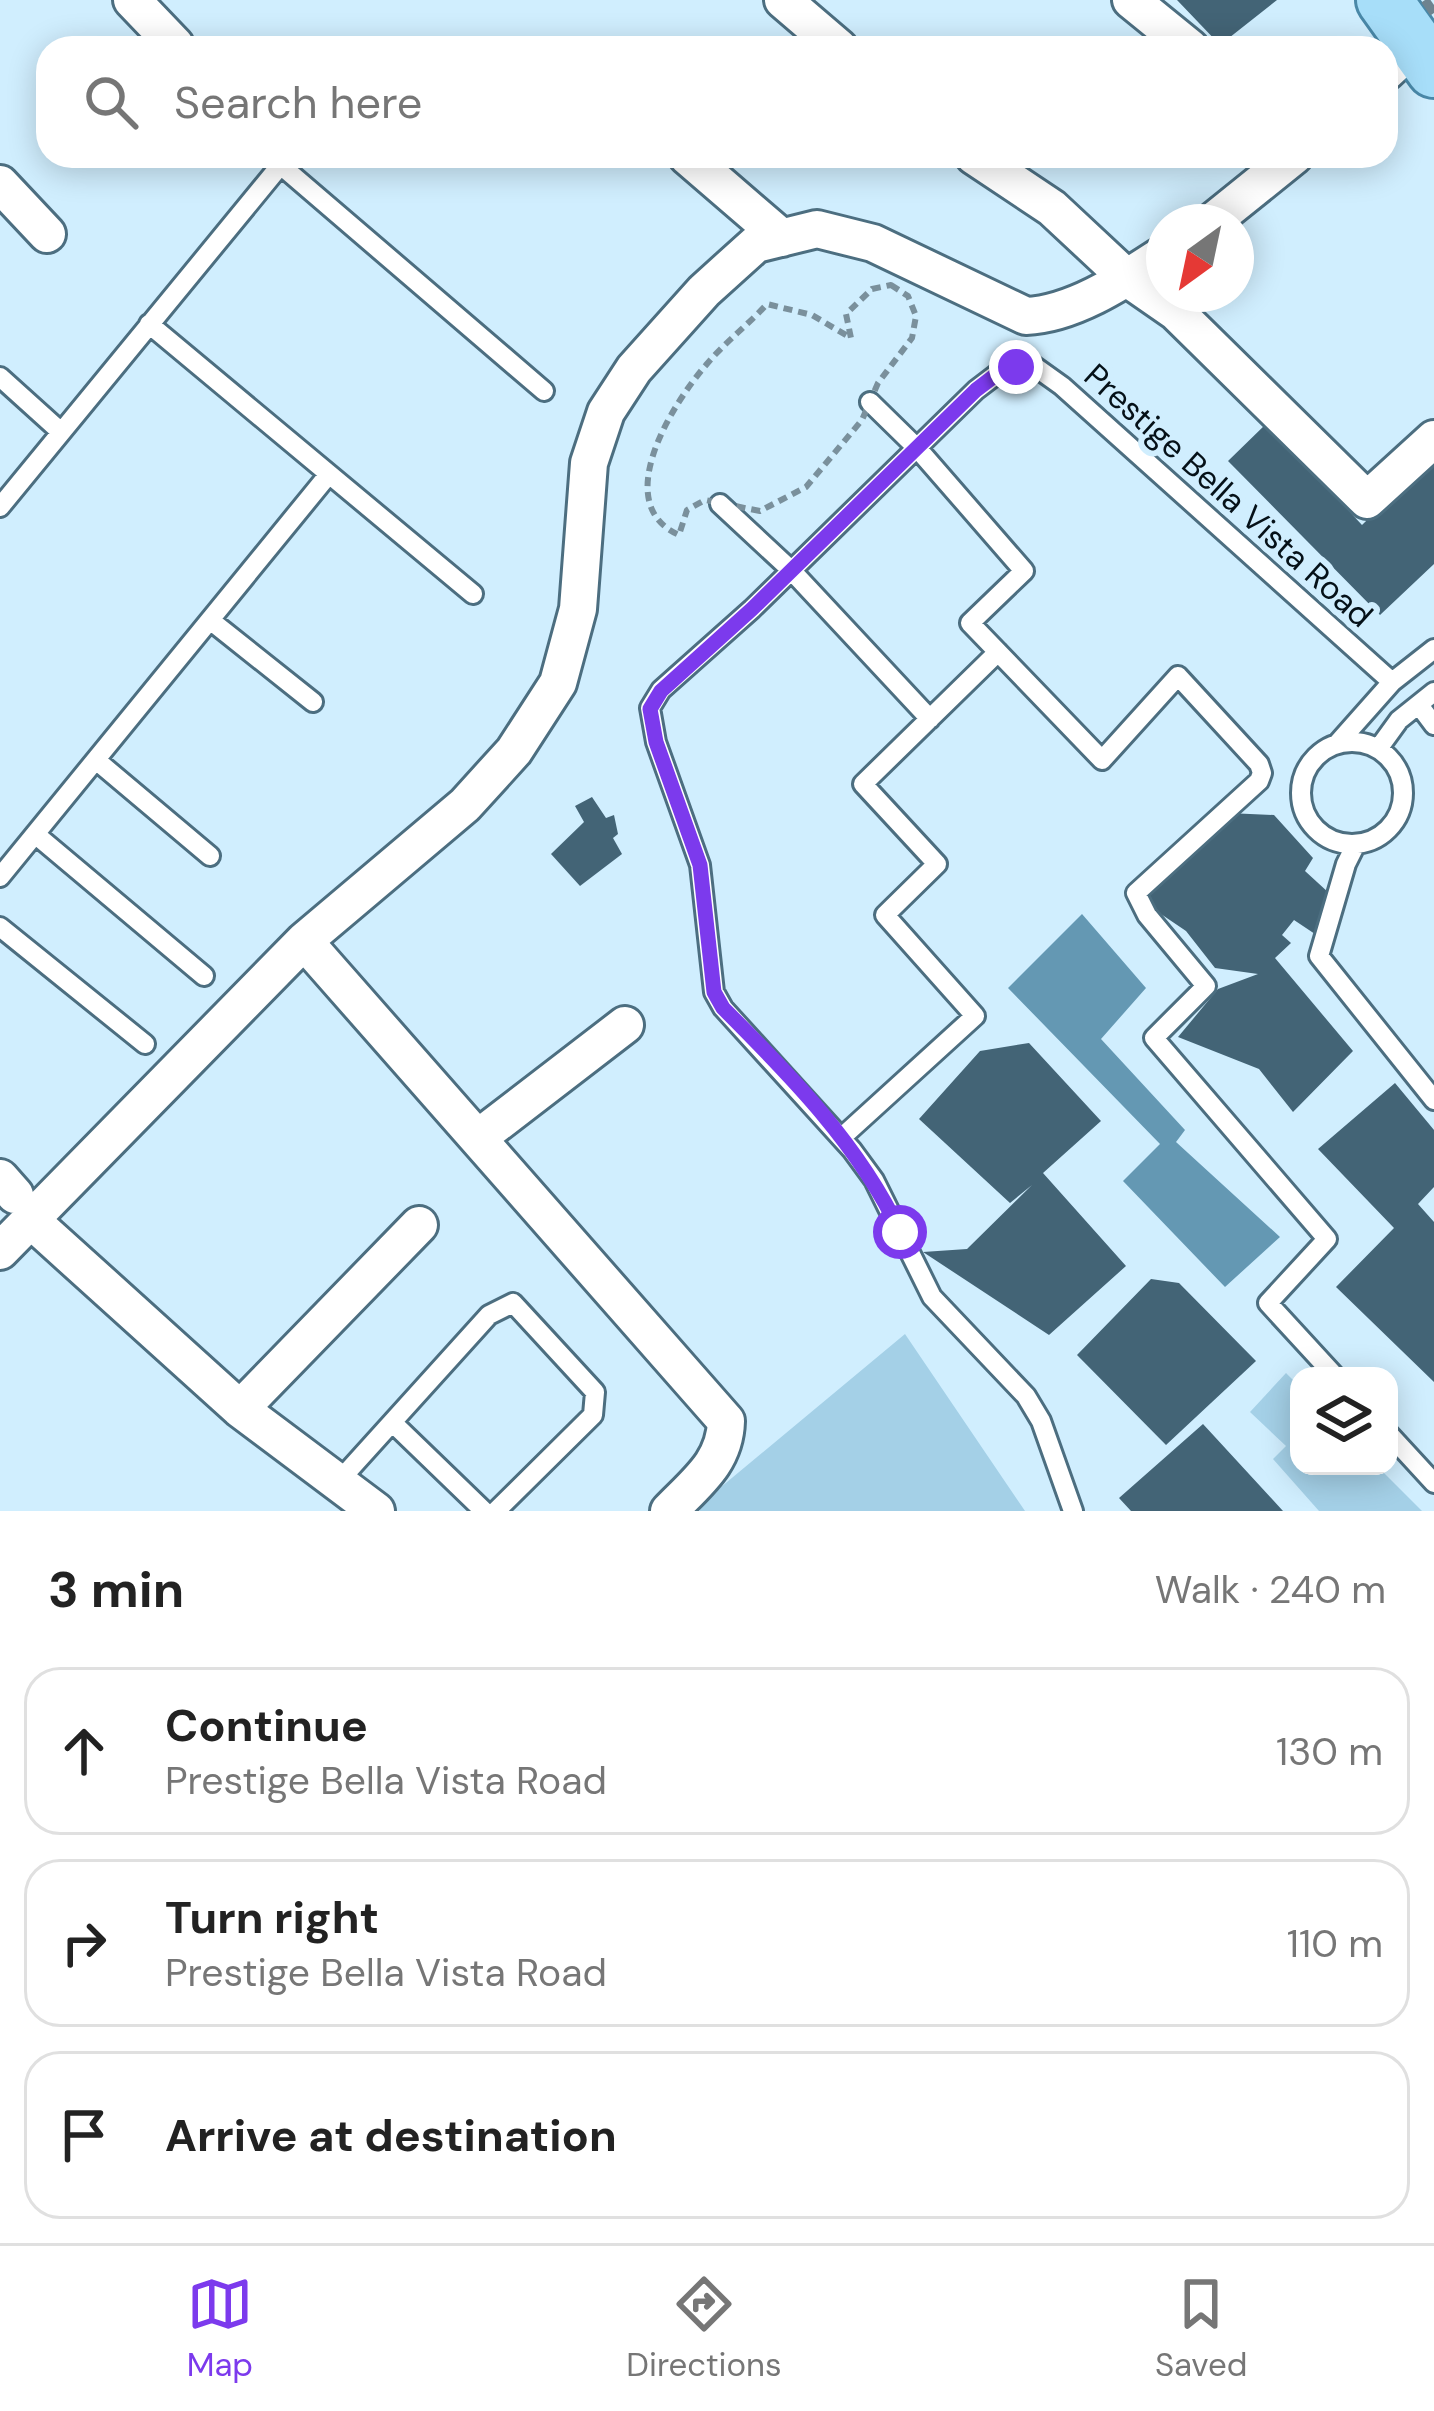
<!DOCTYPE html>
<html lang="en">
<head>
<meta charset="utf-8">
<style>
  body { margin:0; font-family:"DM Sans",sans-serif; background:#f2f2f2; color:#222 }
  .controls { position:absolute; right:36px; bottom:36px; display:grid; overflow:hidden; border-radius:24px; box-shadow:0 6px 30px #0003 }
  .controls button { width:108px; height:108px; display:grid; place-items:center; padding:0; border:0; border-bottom:3px solid #e0e0e0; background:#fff; color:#222; font:60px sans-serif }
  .compass { position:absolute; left:1146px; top:204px; width:108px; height:108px; border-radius:50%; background:#fff; box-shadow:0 6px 30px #0003; rotate:213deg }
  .stop { position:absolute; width:36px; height:36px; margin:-27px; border:9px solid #7c3aed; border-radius:50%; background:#fff }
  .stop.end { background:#7c3aed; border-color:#fff; box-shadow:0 3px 12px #0008 }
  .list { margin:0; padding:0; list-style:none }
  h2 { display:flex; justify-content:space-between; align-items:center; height:156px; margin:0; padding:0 48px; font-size:51px }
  h2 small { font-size:39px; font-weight:400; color:#767676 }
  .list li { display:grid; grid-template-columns:78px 1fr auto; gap:36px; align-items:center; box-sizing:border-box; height:168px; margin:0 24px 24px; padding:0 24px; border:3px solid #e0e0e0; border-radius:36px }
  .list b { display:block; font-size:45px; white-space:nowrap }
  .list p { margin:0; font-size:39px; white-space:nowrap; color:#767676 }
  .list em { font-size:39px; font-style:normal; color:#767676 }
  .icon { flex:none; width:66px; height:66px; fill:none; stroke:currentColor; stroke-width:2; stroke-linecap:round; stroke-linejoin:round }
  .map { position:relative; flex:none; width:1434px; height:1511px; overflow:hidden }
  .search { position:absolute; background:#fff; box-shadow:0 6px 30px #0003; left:36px; right:36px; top:36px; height:132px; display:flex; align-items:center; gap:30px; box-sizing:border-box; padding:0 42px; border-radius:36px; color:#767676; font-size:45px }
  .sheet { height:732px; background:#fff }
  nav { display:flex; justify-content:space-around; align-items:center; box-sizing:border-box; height:168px; border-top:3px solid #e0e0e0; background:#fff; font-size:33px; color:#767676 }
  nav a { display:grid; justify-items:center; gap:6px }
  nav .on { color:#7c3aed }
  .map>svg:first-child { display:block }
  .green { fill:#a4d0e7 }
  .water { fill:#6498b3 }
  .building { fill:#436476 }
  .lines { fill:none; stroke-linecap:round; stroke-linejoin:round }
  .service-casing { stroke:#4c6e80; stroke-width:24 }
  .minor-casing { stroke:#4c6e80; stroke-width:42 }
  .primary-casing { stroke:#4988a8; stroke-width:60 }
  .path { stroke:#7a909c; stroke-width:6; stroke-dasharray:9 6; stroke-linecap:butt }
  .service { stroke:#fff; stroke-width:18 }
  .minor { stroke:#fff; stroke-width:36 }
  .primary { stroke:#a7def9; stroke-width:54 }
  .rail { stroke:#6e838f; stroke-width:9; stroke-dasharray:24 12; stroke-linecap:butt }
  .route { stroke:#7c3aed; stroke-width:15 }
  .labels { text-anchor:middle; stroke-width:12; stroke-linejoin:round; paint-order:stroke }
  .street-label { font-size:33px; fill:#051118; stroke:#d0eefe }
</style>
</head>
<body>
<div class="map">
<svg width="1434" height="1511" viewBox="0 0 1434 1511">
  <rect width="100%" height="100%" fill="#d0eefe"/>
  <path class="green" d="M905,1334l120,177h-325l-3,-4z
    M1286,1373l13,13v80h78l45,45h-103l-46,-52 13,-13 -36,-34z"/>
  <path class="water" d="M1082,914l64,74 -45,51 84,91 -9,12 104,95 -55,50 -102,-106 37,-37 -152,-156z"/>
  <path class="building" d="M1177,0h100l-57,45z
    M1267,423l95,102 72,-71v110l-54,51 -152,-154z
    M592,797l14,21 8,-3 4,19 -5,4 9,16 -42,32 -29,-32 33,-32 -9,-16z
    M1228,813l46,2 39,43 -8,13 36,33 -26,30 -21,-14 -12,15 9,8 -16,15 78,93 -60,61 -34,-43 -81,-32 40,-48 40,-15 -43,-6 -29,-37 -34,-23 -12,-15z
    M1029,1043l72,78 -58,52 83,93 -77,69 -126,-83 44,-3 65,-64 -22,18 -91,-84 61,-68z
    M1395,1083l39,47v57l-16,17 16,18v160l-98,-95 58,-59 -76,-79z
    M1151,1279l28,4 77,78 -90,84 -89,-90z
    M1203,1424l80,87h-152l-12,-13z"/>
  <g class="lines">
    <g class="service-casing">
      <path id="service" d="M270,156l274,235
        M149,324l324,270
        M0,377l61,55
        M870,402l47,46 107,123 -54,52 132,137 76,-84 81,88 3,9 -3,8 -123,112 11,22 59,71 -52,52 173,201 -59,64 67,73
        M720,504l71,66 139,149
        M0,507l288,-351
        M210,620l103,82
        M1419,705l15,20
        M1301 793a51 51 0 1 1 102 0a51 51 0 1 1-102 0Z
        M1337,744l55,-62 42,-33
        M1378,749l21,-29 35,-28
        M96,760l114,96
        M35,834l169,142
        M1356,844l-10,20 -27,92 115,144
        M0,877l329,-403
        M0,927l145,117
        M841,1138l134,-122 -90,-101 52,-51 -74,-80 135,-132
        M394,1424l90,87
        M1389,1434l45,49
        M339,1481l150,-166 24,-12 82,89 -2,23 -97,96
        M1073,1511l-32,-90 -15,-25 -94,-99 -58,-117 -22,-30 -129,-142 -9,-16 -14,-127 -44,-123 -6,-34 11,-18 91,-81 224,-219 21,-16 37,-8 28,20 330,296"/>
    </g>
    <g class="minor-casing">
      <path id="minor" d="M132,0l43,45
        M783,0l56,48
        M1131,0l59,48
        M1386,72l29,-27
        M687,156l95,82
        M974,156l78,52 75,70 49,34 191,188 67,-61
        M0,184l47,50
        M1212,222l82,-66
        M304,941l161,-136 49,-54 44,-68 20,-74 11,-146 17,-51 28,-43 70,-78 52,-47 61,-15 56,14 153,73c48,-2 98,-36 138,-62
        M478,1138l147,-113
        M0,1178l15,17
        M32,1221l208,188 136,102
        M0,1251l304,-310 422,480c-1,41 -29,61 -57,90
        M240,1409l179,-184"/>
    </g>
    <g class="primary-casing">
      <path id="primary" d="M1384,0l50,70"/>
    </g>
    <path class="path" d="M891,285l17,11 8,20 -4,22 -34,45 -16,37 -56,67 -46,24 -55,-11 -18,10 -8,25c-70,-31 -6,-132 27,-170 18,-22 42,-40 61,-61l45,11 39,23 -5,-24 26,-25z"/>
    <use href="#service" class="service"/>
    <use href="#minor" class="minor"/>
    <use href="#primary" class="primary"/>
    <path class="rail" d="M1425,0l9,13"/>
  </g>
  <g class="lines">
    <path class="route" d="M900,1232c-40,-86 -110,-157 -177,-224l-9,-16 -14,-127 -44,-123 -6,-33 11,-18 91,-82 224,-219 21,-16 19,-7"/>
  </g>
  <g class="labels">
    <g class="street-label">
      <text transform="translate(1229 495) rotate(42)" y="12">Prestige Bella Vista Road</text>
    </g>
  </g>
</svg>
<div class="controls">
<button><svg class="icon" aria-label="layers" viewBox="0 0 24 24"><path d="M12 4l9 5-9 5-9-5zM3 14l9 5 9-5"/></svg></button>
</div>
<svg class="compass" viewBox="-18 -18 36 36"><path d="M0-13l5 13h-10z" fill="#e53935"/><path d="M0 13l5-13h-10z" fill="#767676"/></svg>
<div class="stop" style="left:900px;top:1232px"></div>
<div class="stop end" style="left:1016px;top:367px"></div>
<div class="search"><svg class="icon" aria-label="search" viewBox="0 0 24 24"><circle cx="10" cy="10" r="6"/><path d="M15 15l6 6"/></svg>Search here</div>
</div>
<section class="sheet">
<h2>3 min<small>Walk · 240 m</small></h2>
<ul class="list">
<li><svg class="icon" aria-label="ahead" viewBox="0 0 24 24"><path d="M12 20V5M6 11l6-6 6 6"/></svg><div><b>Continue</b><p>Prestige Bella Vista Road</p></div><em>130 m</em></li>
<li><svg class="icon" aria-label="right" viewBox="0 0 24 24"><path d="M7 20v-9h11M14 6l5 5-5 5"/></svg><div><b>Turn right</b><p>Prestige Bella Vista Road</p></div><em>110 m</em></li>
<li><svg class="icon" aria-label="arrive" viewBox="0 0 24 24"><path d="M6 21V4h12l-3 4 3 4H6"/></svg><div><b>Arrive at destination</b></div></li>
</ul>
</section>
<nav>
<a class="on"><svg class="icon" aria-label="map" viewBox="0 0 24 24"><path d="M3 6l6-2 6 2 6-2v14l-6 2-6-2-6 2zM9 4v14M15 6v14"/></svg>Map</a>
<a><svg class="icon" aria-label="directions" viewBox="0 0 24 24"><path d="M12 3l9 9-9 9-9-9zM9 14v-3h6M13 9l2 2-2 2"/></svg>Directions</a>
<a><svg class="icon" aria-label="saved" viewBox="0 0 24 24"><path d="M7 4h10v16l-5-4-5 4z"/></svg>Saved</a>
</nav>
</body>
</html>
